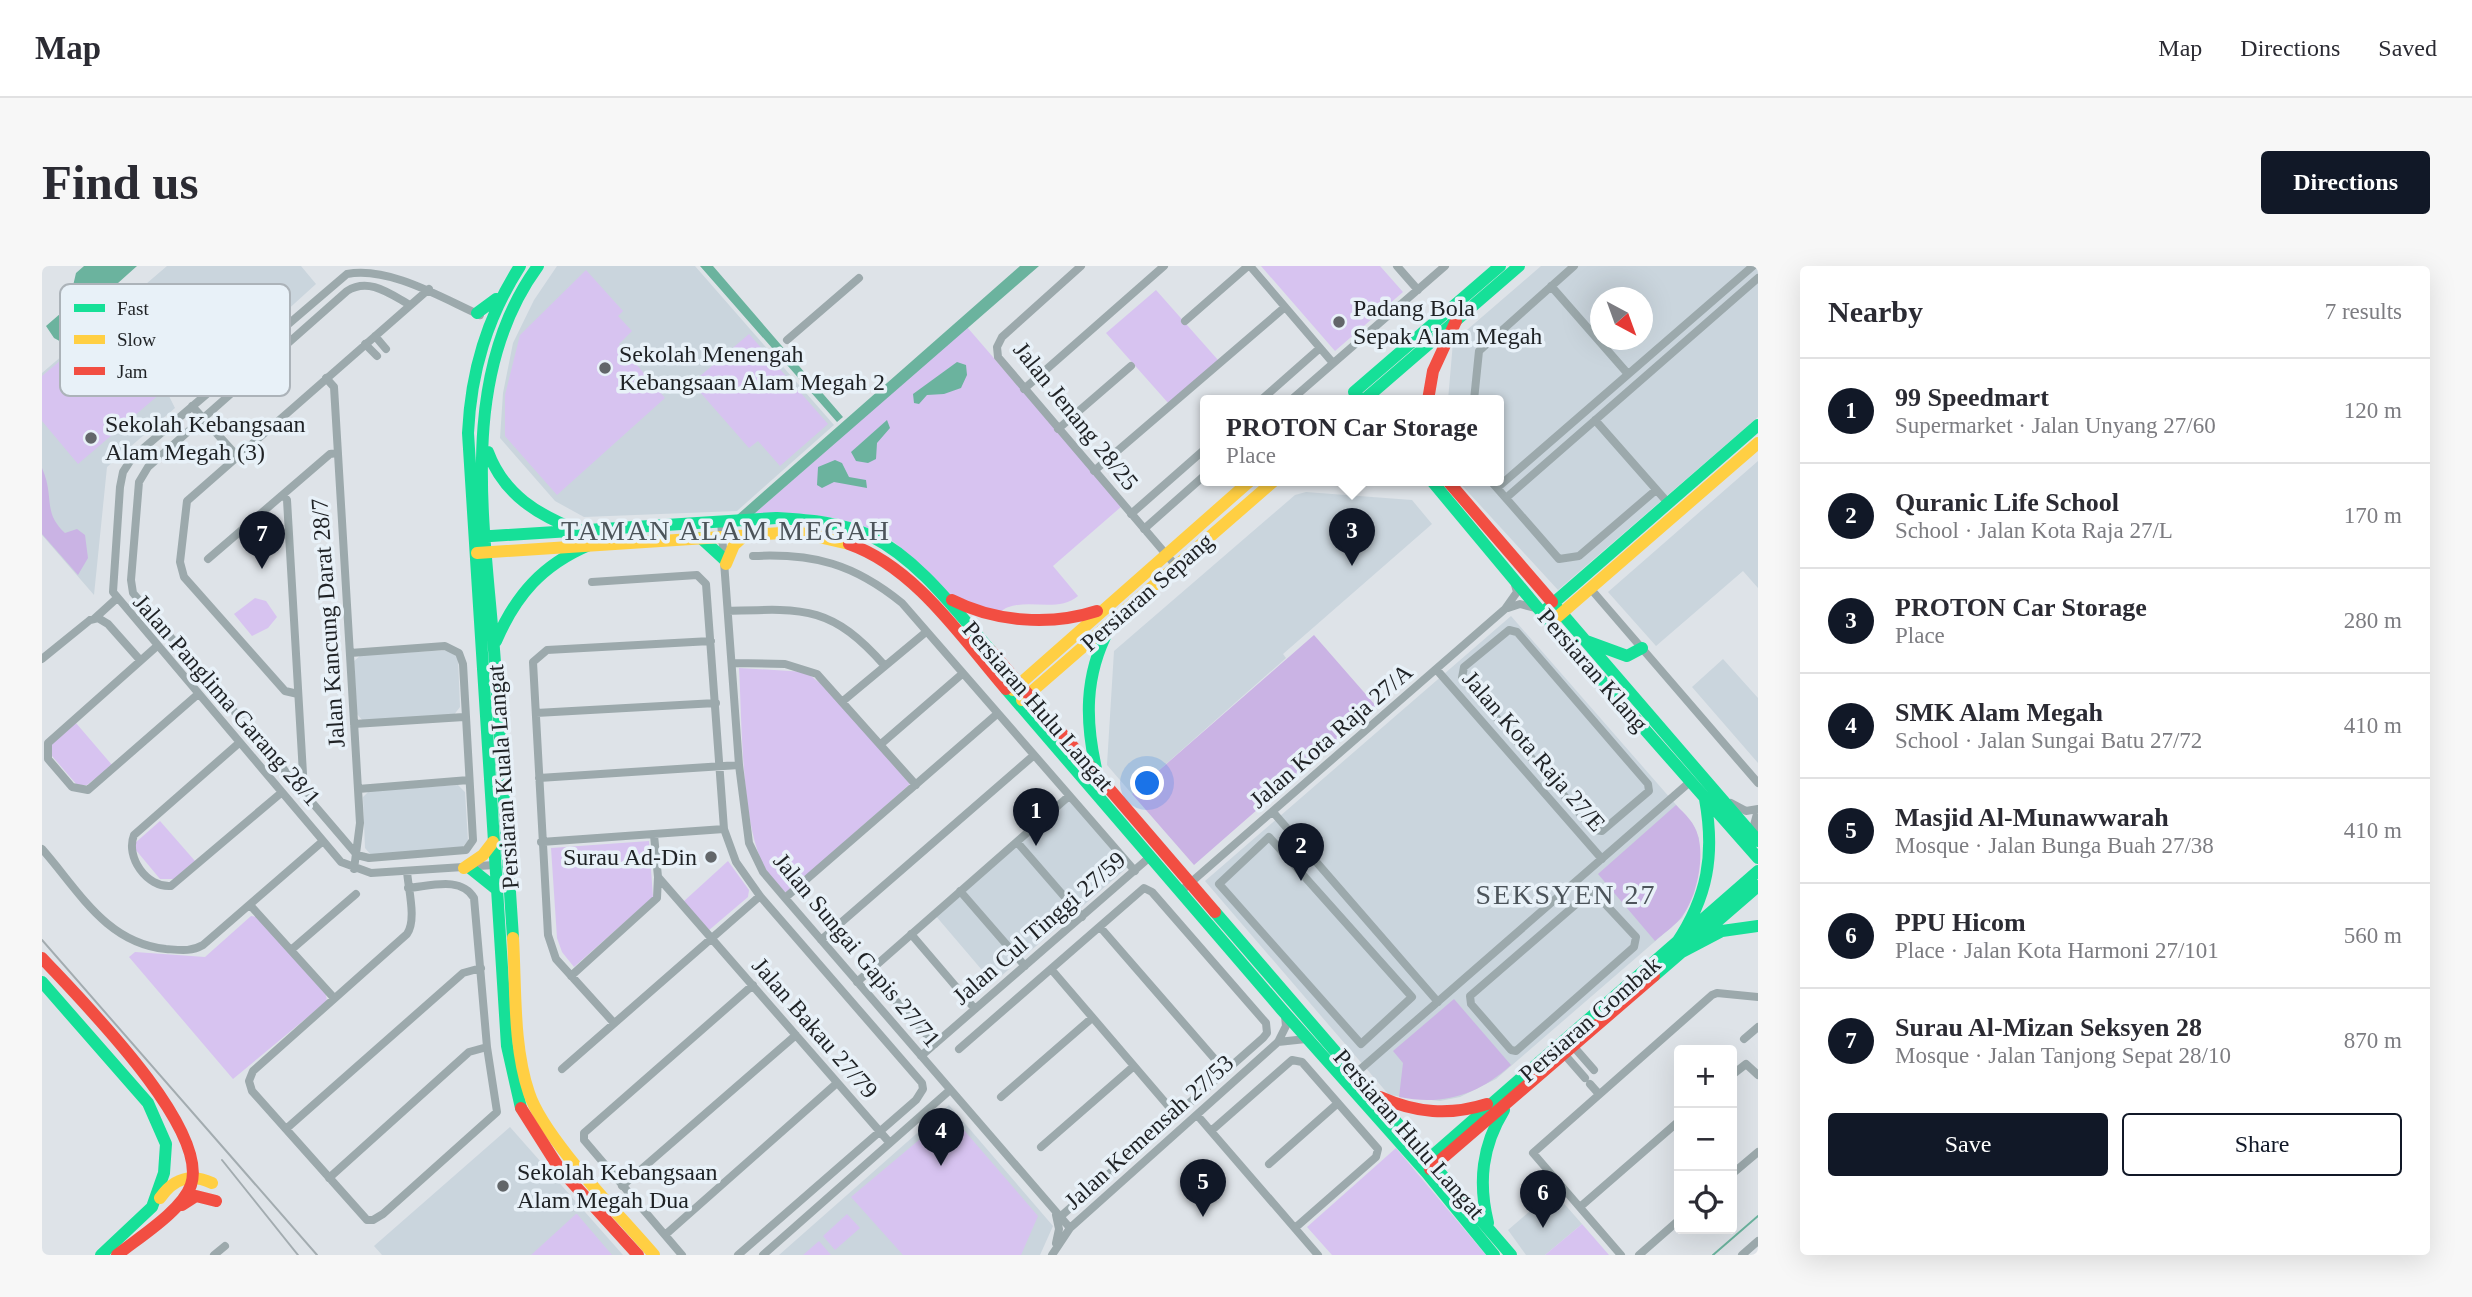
<!DOCTYPE html>
<html lang="en">
<head>
<meta charset="utf-8">
<style>
  body { margin:0; font-family:"Times New Roman",serif; background:#f7f7f7; color:#2b2b33 }
  .controls { position:absolute; right:21px; bottom:21px; display:grid; overflow:hidden; border-radius:7px; box-shadow:0 7px 28px #0002 }
  .controls button { width:63px; height:63px; display:grid; place-items:center; padding:0; border:0; border-bottom:2px solid #e1e1e2; background:#fff; color:#2b2b33; font:35px sans-serif }
  .compass { position:absolute; left:1548px; top:21px; width:63px; height:63px; border-radius:50%; background:#fff; box-shadow:0 7px 28px #0002; rotate:139deg }
  .you { position:absolute; left:1106px; top:518px; width:24px; height:24px; margin:-18px; border:5px solid #fff; border-radius:50%; background:#1a73e8; box-shadow:0 0 0 10px #1a73e833 }
  .badge { display:grid; place-items:center; width:46px; height:46px; border-radius:50%; background:#111827; color:#fff; font-size:23px; font-weight:700 }
  .pin { position:absolute; translate:-50% -58px; filter:drop-shadow(0 2px 4px #0008) }
  .pin::after { content:''; position:absolute; top:37px; width:24px; height:21px; background:inherit; clip-path:polygon(0 0,100% 0,50% 100%) }
  .popup { position:absolute; left:1158px; top:129px; width:304px; height:91px; box-sizing:border-box; display:grid; place-content:center; border-radius:7px; background:#fff; filter:drop-shadow(0 2px 5px #0005); font-size:23px; white-space:nowrap; color:#7c7c81 }
  .popup b { font-size:26px; color:#2b2b33 }
  .popup::after { content:''; position:absolute; left:50%; top:100%; margin-left:-14px; border:14px solid transparent; border-top-color:#fff }
  .list { margin:0; padding:0; list-style:none }
  h2 { display:flex; justify-content:space-between; align-items:center; height:91px; margin:0; padding:0 28px; font-size:30px }
  h2 small { font-size:23px; font-weight:400; color:#7c7c81 }
  .list li { display:grid; grid-template-columns:46px 1fr auto; gap:21px; align-items:center; box-sizing:border-box; height:105px; padding:0 28px; border-top:2px solid #e1e1e2 }
  .list b { display:block; font-size:26px; white-space:nowrap }
  .list p { margin:0; font-size:23px; white-space:nowrap; color:#7c7c81 }
  .list em { font-size:23px; font-style:normal; color:#7c7c81 }
  .actions { display:flex; gap:14px; padding:21px 28px }
  .actions a { flex:1; padding:16px 0; border:2px solid #111827; border-radius:7px; text-align:center; font-size:24px; color:#111827 }
  .actions .main { background:#111827; color:#fff }
  .icon { flex:none; width:38px; height:38px; fill:none; stroke:currentColor; stroke-width:2; stroke-linecap:round; stroke-linejoin:round }
  .map { position:relative; flex:none; width:1716px; height:989px; overflow:hidden; border-radius:7px }
  header { display:flex; align-items:center; gap:42px; box-sizing:border-box; height:98px; padding:0 35px; background:#fff; border-bottom:2px solid #e1e1e2 }
  header strong { font-size:33px }
  nav { display:flex; gap:38px; margin-inline-start:auto; font-size:24px }
  .intro { display:flex; align-items:center; justify-content:space-between; box-sizing:border-box; height:168px; padding:0 42px }
  h1 { margin:0; font-size:49px }
  .button { padding:18px 32px; border-radius:7px; background:#111827; color:#fff; font-size:24px; font-weight:700 }
  main { display:flex; gap:42px; padding:0 42px }
  aside { flex:1; background:#fff; border-radius:7px; box-shadow:0 7px 28px #0002 }
  .map>svg:first-child { display:block }
  .built { fill:#cad5dd; fill-rule:evenodd }
  .green { fill:#d7c3f0 }
  .forest { fill:#cab3e4 }
  .water { fill:#6bb39e }
  .lines { fill:none; stroke-linecap:round; stroke-linejoin:round }
  .stream { stroke:#6bb39e; stroke-width:2 }
  .street { stroke:#9ca9ac; stroke-width:8 }
  .fast { stroke:#16e098; stroke-width:12 }
  .slow { stroke:#ffcf43; stroke-width:12 }
  .jam { stroke:#f24e42; stroke-width:12 }
  .tram { stroke:#a3acb0; stroke-width:2 }
  .poi-dot { fill:#626669; stroke:#e8f1f8; stroke-width:2.5 }
  .labels { text-anchor:middle; stroke-width:7; stroke-linejoin:round; paint-order:stroke }
  .poi-label { font-size:24px; fill:#1f2225; stroke:#e8f1f8; text-anchor:start }
  .street-label { font-size:24px; fill:#1f2225; stroke:#e8f1f8 }
  .quarter-label { font-size:28px; letter-spacing:2px; fill:#4c545a; stroke:#e8f1f8 }
  .key { fill:#e8f1f8; stroke:#acb3b9; stroke-width:2 }
  .key-label { font-size:19px; fill:#1f2225 }
</style>
</head>
<body>
<header>
<strong>Map</strong>
<nav><a>Map</a><a>Directions</a><a>Saved</a></nav>
</header>
<div class="intro"><h1>Find us</h1><a class="button">Directions</a></div>
<main>
<div class="map">
<svg width="1716" height="989" viewBox="0 0 1716 989">
  <rect width="100%" height="100%" fill="#dee3e8"/>
  <path class="built" d="M125,0h134l15,18 -43,39 -22,-5 -73,60 -10,16 7,14 -68,59 -13,128 -52,-60v-162z
    M515,0h138l139,159 -97,86 -153,6 -29,-16 -55,-63 3,-45 10,-50 21,-43z
    M1499,0h217v151l-200,173 -101,-110h42v-80h-51l5,-58zM1559,32h42v42h-42z
    M1716,195v127l-15,-17 -87,75 -48,-54z
    M1264,226l106,8 20,24 -149,130 3,4 -154,136 -25,-29 7,-114 181,-156z
    M1469,350l181,207 7,15v26l-5,29 -12,25 -186,161 -36,18 -20,4 -51,-6 -184,-214z
    M408,384l8,7 2,50 -7,9 -90,5 -6,-7 -3,-53 7,-6z
    M1681,393l35,39v65l-66,-76z
    M416,519l7,7 3,49 -7,8 -90,6 -6,-7 -2,-51 6,-6z
    M1027,533l59,68 -135,116 -58,-68z
    M907,839l104,121 -13,29h-261z
    M468,861l113,128h-241l-8,-9z
    M1511,925l29,33 -37,31h-19l-18,-25z"/>
  <path class="green" d="M1219,0h119l23,26 -68,59z
    M544,4l37,41 -5,5 14,15 -13,13 46,54 -108,97 -52,-59v-41l15,-60z
    M1114,24l62,70 -49,44 -63,-71z
    M75,47l58,68 -97,83 -36,-43v-45z
    M925,61l155,179 -69,60 25,30c-22,19 -58,-2 -79,17 -13,-4 -29,-7 -41,-14 -25,-12 -46,-47 -73,-63 -41,-23 -86,-23 -131,-22z
    M707,68l79,90 -48,42 -22,-25 -9,7 -57,-65z
    M213,332l11,3 11,16 -9,11 -16,8 -18,-22z
    M697,402l67,4 20,16 84,96 -124,109c-7,-8 -16,-16 -21,-25 -24,-43 -23,-148 -26,-200z
    M34,457l36,42 -25,20h-10l-25,-29 -1,-11z
    M118,555l35,40 -21,18h-14l-25,-30v-6z
    M607,575l4,56 -79,70 -12,-15 -5,-14 -6,-90z
    M686,595l21,29 -1,7 -40,34 -25,-29z
    M209,650l6,1 69,78 1,6 -94,78 -104,-122 6,-5 70,5z
    M908,848l88,102 -17,39h-118l-52,-58z
    M1354,882l90,107h-154l-25,-28z
    M535,948l35,41h-81l45,-41z
    M805,948l13,14 -25,22 -12,-14z
    M1540,958l27,31h-64z
    M777,975l12,14h-28z"/>
  <path class="forest" d="M0,202c13,29 0,44 23,65l12,-4 8,6 3,23 -10,17 -36,-41z
    M1272,369l62,71 -182,159 -62,-71z
    M1634,539c9,9 19,18 22,31 7,23 -2,65 -18,83 -7,8 -17,15 -25,22l-57,-67z
    M1412,733l57,66c-33,30 -68,41 -112,32l4,-34 -10,-12z"/>
  <path class="water" d="M42,0h53l-38,34 -4,14 -30,30 -11,-6 -8,-12 22,-19 8,-34z
    M658,0h13l130,151 -6,5z
    M978,0h19l-285,248 -18,2z
    M915,96l9,3 1,10 -6,13 -17,6 -17,1 -8,9 -5,-1 -1,-9z
    M845,154l3,8 -13,15 -1,16 -8,4 -12,-2 -5,-9z
    M793,194l7,3 7,14 17,3 1,8 -33,-6 -12,6 -5,-3 1,-18z"/>
  <g class="lines">
    <path class="stream" d="M1671,989l45,-39"/>
    <path class="street" d="M1039,0l-79,71 -5,10 1,10 178,209
      M1208,0l83,97
      M1355,0l21,24
      M1509,20l77,88
      M438,49c-38,-17 -91,-49 -133,-41l-215,184 -9,14 -3,15 -7,105 228,270 30,11 123,-8
      M1143,55l63,-55
      M333,70l11,13
      M745,74l72,-62
      M323,78l12,12
      M284,112l8,9 26,436 -6,46
      M982,123l140,-123
      M1219,134l59,-52
      M1249,134l154,-134
      M1432,134l5,-49 95,-85
      M150,140l45,50
      M1553,154l74,84
      M1016,163l73,-63
      M1052,205l191,-164
      M1448,214l69,79 20,-3 77,-66
      M1455,222l256,-222
      M241,229l4,5 17,291
      M1464,232l252,-220
      M1089,248l74,-65
      M679,255l18,244 10,78 14,29 22,26 285,330
      M1102,263l61,-54
      M711,290c61,-3 101,8 149,47l233,268
      M166,293l122,-105 7,-1
      M550,316l105,-7 9,9 18,245 12,33 24,34 162,187 1,6 -7,11 -178,155
      M1548,322l168,195
      M1466,342l12,-4 15,4
      M687,345c76,-3 103,-5 156,55
      M52,353l22,-20
      M1467,364l8,2 131,152 1,7 -47,40 -8,-1 -132,-152 2,-11z
      M114,381l-108,96v16l24,28 16,3 109,-95
      M308,387l95,-7 14,7 4,11 10,176 -7,10 -97,8 -12,-3 -224,-262 -2,-13 8,-98 9,-15 199,-176c22,-14 43,3 63,14
      M0,393l48,-39 8,-2 10,6 32,36
      M690,397l53,1 32,10 99,111
      M1394,403l166,190
      M256,428l-13,-3 -101,-114 -4,-15 7,-61 242,-212
      M801,435l83,-69
      M494,447l180,-10
      M312,458l110,-7
      M197,477l-105,92c-9,22 13,53 37,51l110,-93
      M839,478l81,-70
      M497,512l200,-13
      M316,523l111,-9
      M1689,537l15,8 12,-2
      M1716,544l-4,15 4,11
      M1231,546l165,190
      M612,569l4,42 231,265
      M1227,571l143,160 -51,47 -142,-160z
      M499,576l183,-13
      M975,576l65,75
      M0,583c37,42 64,94 124,100 14,1 25,3 37,-4l120,-104
      M365,605c1,17 10,49 0,63l-154,137 -4,10 3,10 115,129h6l10,-6 114,-102 -10,-65 -13,-149c-13,-22 -43,-12 -66,-10
      M918,625l65,75
      M1139,625l324,-282 12,-17 -2,-7
      M1552,626l42,45 -2,10 -118,104 -5,-1 -40,-46 -1,-8 119,-103z
      M743,632l212,-184
      M208,639l84,93
      M1058,661l126,145
      M869,668l64,75
      M779,674l212,-184
      M249,684l65,-56
      M1009,703l125,146
      M827,705l66,73
      M529,710l86,-78 1,-21
      M815,716l212,-186
      M572,757l-58,-64 -8,-24 -15,-273 14,-12 164,-9
      M1702,773l14,-12
      M1236,776l28,-3
      M1531,780l21,24
      M917,783l185,-161 8,4 114,131 1,10 -4,5 -203,179
      M1522,788l21,24
      M879,790l230,-200
      M520,803l198,-173
      M1314,807l335,-292
      M1690,809l14,-11 12,11
      M1548,818l8,9
      M959,831l91,-79
      M1155,849l121,140
      M244,863l177,-156 18,-5
      M1169,865l81,-71 10,2 76,87 -2,8 -81,71
      M999,881l93,-81
      M1227,898l69,-61
      M1690,908l26,-22
      M287,912l140,-126 18,-5
      M580,920l174,-151
      M1538,941l99,-86
      M1014,949l3,14 -3,14
      M623,969l172,-152
      M172,989l11,-9
      M640,989l-98,-115v-7l169,-148
      M721,989l187,-165
      M1010,989l18,-27 208,-186 8,-16 -1,-10
      M1579,989l-88,-102 179,-158 5,-2 41,4
      M1597,989l40,-35
      M1700,989l16,-14"/>
    <path class="fast" d="M478,0c-33,52 -49,105 -52,167l39,613 14,62
      M435,47l19,-14
      M1319,134l-7,-8 146,-126
      M1322,134l155,-134
      M446,186c16,43 50,63 91,79
      M1389,214l111,133 216,245
      M434,271l300,-19c32,2 66,4 95,18 49,25 85,75 120,115
      M659,272l24,22
      M1510,336l206,239
      M1500,347l216,-188
      M454,375c20,-46 46,-76 93,-96
      M1544,375l41,15 15,-8
      M964,423l276,321 144,162 68,83
      M1055,507c-12,-51 -13,-97 12,-144
      M428,602l25,20
      M1173,646l296,343
      M471,672c-6,-92 -12,-184 -18,-275 -9,-131 -40,-284 43,-397
      M1634,678c32,-47 39,-90 29,-145
      M1640,686l40,-21 36,-5
      M1612,710l104,-90
      M0,716l106,121 18,41 -2,29 -12,34 -51,48
      M1382,897l334,-292
      M1446,957c-10,-41 -6,-77 16,-113"/>
    <path class="slow" d="M435,287l320,-21 52,12
      M684,298l8,-19 11,-10
      M1513,353l203,-176
      M971,424l238,-210
      M980,434l253,-220
      M422,602l19,-13 10,-13
      M471,672c3,50 0,108 16,155 15,46 92,123 125,162
      M118,932c14,-20 30,-25 52,-15"/>
    <path class="jam" d="M1386,134l5,-29 23,-50
      M1405,214l105,122
      M807,278c66,23 113,94 157,145
      M910,334c43,22 99,26 145,11
      M949,385l224,261
      M0,692c38,41 168,170 149,227 -9,26 -53,53 -74,70
      M1338,831c36,16 69,19 107,7
      M479,842l38,60 79,87
      M1388,903l224,-193
      M140,939l14,-9 20,5"/>
    <path class="tram" d="M0,674l275,315
      M180,894l76,95"/>
  </g>
  <g class="poi-dot">
    <circle cx="1297" cy="56" r="7"/>
    <circle cx="563" cy="102" r="7"/>
    <circle cx="49" cy="172" r="7"/>
    <circle cx="669" cy="591" r="7"/>
    <circle cx="461" cy="920" r="7"/>
  </g>
  <g class="labels">
    <g class="poi-label">
      <text x="1311" y="50">Padang Bola<tspan x="1311" dy="28">Sepak Alam Megah</tspan></text>
      <text x="577" y="96">Sekolah Menengah<tspan x="577" dy="28">Kebangsaan Alam Megah 2</tspan></text>
      <text x="63" y="166">Sekolah Kebangsaan<tspan x="63" dy="28">Alam Megah (3)</tspan></text>
      <text x="655" y="599" text-anchor="end">Surau Ad-Din</text>
      <text x="475" y="914">Sekolah Kebangsaan<tspan x="475" dy="28">Alam Megah Dua</tspan></text>
    </g>
    <g class="street-label">
      <text transform="translate(1034 150) rotate(51)" y="8">Jalan Jenang 28/25</text>
      <text transform="translate(1105 326) rotate(-41)" y="8">Persiaran Sepang</text>
      <text transform="translate(286 357) rotate(-94)" y="8">Jalan Kancung Darat 28/7</text>
      <text transform="translate(1551 404) rotate(49)" y="8">Persiaran Klang</text>
      <text transform="translate(185 434) rotate(49)" y="8">Jalan Panglima Garang 28/1</text>
      <text transform="translate(996 440) rotate(49)" y="8">Persiaran Hulu Langat</text>
      <text transform="translate(1289 470) rotate(-41)" y="8">Jalan Kota Raja 27/A</text>
      <text transform="translate(1492 485) rotate(49)" y="8">Jalan Kota Raja 27/E</text>
      <text transform="translate(461 511) rotate(-94)" y="8">Persiaran Kuala Langat</text>
      <text transform="translate(997 662) rotate(-41)" y="8">Jalan Cul Tinggi 27/59</text>
      <text transform="translate(815 684) rotate(50)" y="8">Jalan Sungai Gapis 27/71</text>
      <text transform="translate(1548 753) rotate(-41)" y="8">Persiaran Gombak</text>
      <text transform="translate(773 762) rotate(49)" y="8">Jalan Bakau 27/79</text>
      <text transform="translate(1107 866) rotate(-42)" y="8">Jalan Kemensah 27/53</text>
      <text transform="translate(1367 868) rotate(49)" y="8">Persiaran Hulu Langat</text>
    </g>
    <g class="quarter-label">
      <text x="684" y="274">TAMAN ALAM MEGAH</text>
      <text x="1524" y="638">SEKSYEN 27</text>
    </g>
  </g>
  <rect x="18" y="18" width="230" height="112" rx="10" class="key"/>
  <rect x="32" y="38" width="31" height="8" fill="#16e098"/>
  <rect x="32" y="69" width="31" height="9" fill="#ffcf43"/>
  <rect x="32" y="101" width="31" height="8" fill="#f24e42"/>
  <g class="key-label">
    <text x="75" y="49">Fast</text>
    <text x="75" y="80">Slow</text>
    <text x="75" y="112">Jam</text>
  </g>
</svg>
<div class="controls">
<button>+</button>
<button>−</button>
<button><svg class="icon" aria-label="locate" viewBox="0 0 24 24"><circle cx="12" cy="12" r="6"/><path d="M12 2v4M12 18v4M2 12h4M18 12h4"/></svg></button>
</div>
<svg class="compass" viewBox="-18 -18 36 36"><path d="M0-13l5 13h-10z" fill="#e53935"/><path d="M0 13l5-13h-10z" fill="#7c7c81"/></svg>
<div class="you"></div>
<div class="pin badge" style="left:994px;top:580px">1</div>
<div class="pin badge" style="left:1259px;top:615px">2</div>
<div class="pin badge" style="left:1310px;top:300px">3</div>
<div class="popup"><b>PROTON Car Storage</b>Place</div>
<div class="pin badge" style="left:899px;top:900px">4</div>
<div class="pin badge" style="left:1161px;top:951px">5</div>
<div class="pin badge" style="left:1501px;top:962px">6</div>
<div class="pin badge" style="left:220px;top:303px">7</div>
</div>
<aside>
<h2>Nearby<small>7 results</small></h2>
<ul class="list">
<li><span class="badge">1</span><div><b>99 Speedmart</b><p>Supermarket · Jalan Unyang 27/60</p></div><em>120 m</em></li>
<li><span class="badge">2</span><div><b>Quranic Life School</b><p>School · Jalan Kota Raja 27/L</p></div><em>170 m</em></li>
<li><span class="badge">3</span><div><b>PROTON Car Storage</b><p>Place</p></div><em>280 m</em></li>
<li><span class="badge">4</span><div><b>SMK Alam Megah</b><p>School · Jalan Sungai Batu 27/72</p></div><em>410 m</em></li>
<li><span class="badge">5</span><div><b>Masjid Al-Munawwarah</b><p>Mosque · Jalan Bunga Buah 27/38</p></div><em>410 m</em></li>
<li><span class="badge">6</span><div><b>PPU Hicom</b><p>Place · Jalan Kota Harmoni 27/101</p></div><em>560 m</em></li>
<li><span class="badge">7</span><div><b>Surau Al-Mizan Seksyen 28</b><p>Mosque · Jalan Tanjong Sepat 28/10</p></div><em>870 m</em></li>
</ul>
<div class="actions"><a class="main">Save</a><a>Share</a></div>
</aside>
</main>
</body>
</html>
